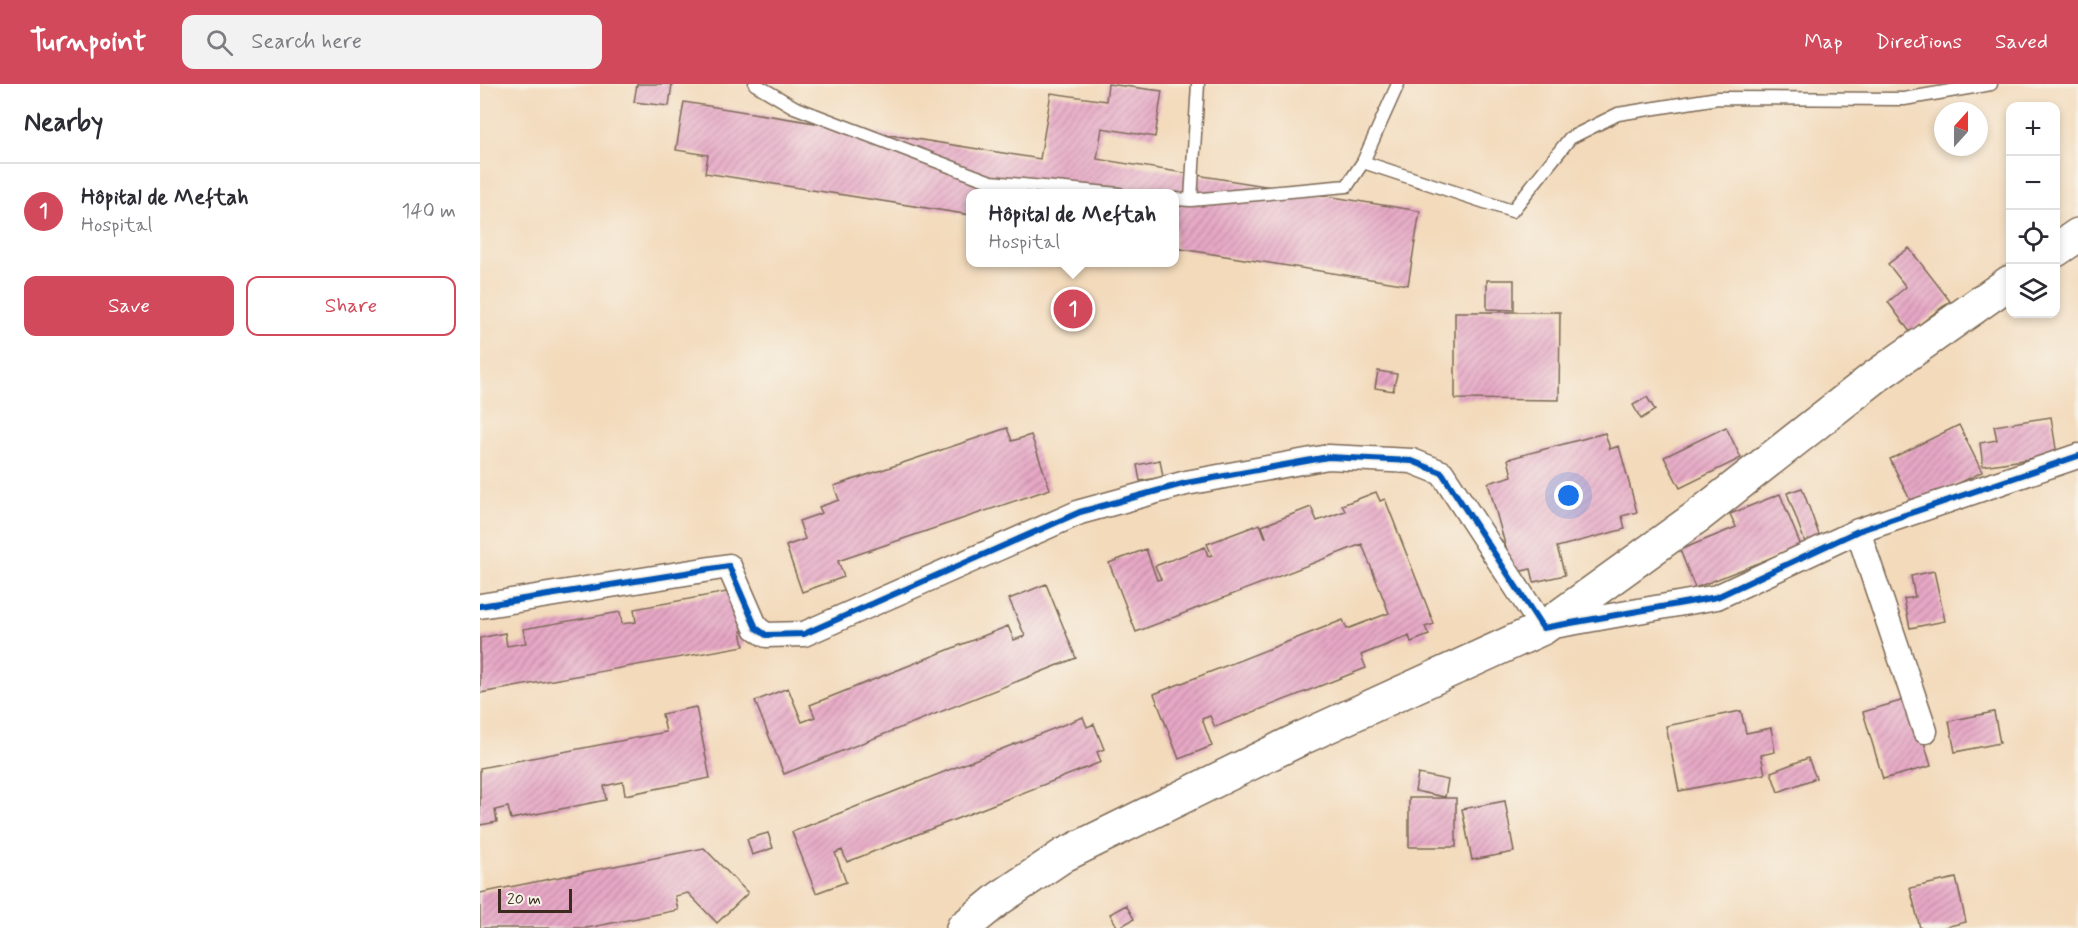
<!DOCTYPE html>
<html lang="en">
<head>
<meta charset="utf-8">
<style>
  body { margin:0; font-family:Mynerve,sans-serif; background:#f2f2f3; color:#2b2b33 }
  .controls { position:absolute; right:18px; top:18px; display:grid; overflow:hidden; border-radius:12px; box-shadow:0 3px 9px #0003 }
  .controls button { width:54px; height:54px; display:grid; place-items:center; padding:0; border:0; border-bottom:2px solid #e1e1e2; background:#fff; color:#2b2b33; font:30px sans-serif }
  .compass { position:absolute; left:1454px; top:18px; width:54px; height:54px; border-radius:50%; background:#fff; box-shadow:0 3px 9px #0003; rotate:21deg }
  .scale { position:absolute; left:18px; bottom:15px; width:74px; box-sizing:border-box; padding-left:6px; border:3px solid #3b2a1e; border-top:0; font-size:16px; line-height:21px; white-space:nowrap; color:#3b2a1e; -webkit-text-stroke:4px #f7f3e8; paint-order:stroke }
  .you { position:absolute; left:1089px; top:412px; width:21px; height:21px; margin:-15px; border:4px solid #fff; border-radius:50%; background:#1a73e8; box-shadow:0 0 0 9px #1a73e833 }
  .badge { display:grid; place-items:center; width:39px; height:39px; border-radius:50%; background:#d1495b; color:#fff; font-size:20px; font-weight:700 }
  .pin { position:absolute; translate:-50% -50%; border:3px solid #fff; box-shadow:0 2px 6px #0006 }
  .popup { position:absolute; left:486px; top:105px; width:213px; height:78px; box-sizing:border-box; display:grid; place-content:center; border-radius:12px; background:#fff; filter:drop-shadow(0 2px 4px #0005); font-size:20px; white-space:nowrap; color:#7c7c81 }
  .popup b { font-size:22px; color:#2b2b33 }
  .popup::after { content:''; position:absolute; left:50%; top:100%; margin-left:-12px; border:12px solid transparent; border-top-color:#fff }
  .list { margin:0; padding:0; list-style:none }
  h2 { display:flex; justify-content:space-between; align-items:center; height:78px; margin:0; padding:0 24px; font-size:26px }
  h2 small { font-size:20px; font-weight:400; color:#7c7c81 }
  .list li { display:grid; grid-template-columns:39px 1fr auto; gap:18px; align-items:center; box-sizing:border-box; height:96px; padding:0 24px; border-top:2px solid #e1e1e2 }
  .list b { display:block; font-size:22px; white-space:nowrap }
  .list p { margin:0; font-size:20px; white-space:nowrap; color:#7c7c81 }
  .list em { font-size:20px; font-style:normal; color:#7c7c81 }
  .actions { display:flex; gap:12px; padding:18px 24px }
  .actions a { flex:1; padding:14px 0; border:2px solid #d1495b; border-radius:12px; text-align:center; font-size:21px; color:#d1495b }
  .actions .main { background:#d1495b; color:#fff }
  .icon { flex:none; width:33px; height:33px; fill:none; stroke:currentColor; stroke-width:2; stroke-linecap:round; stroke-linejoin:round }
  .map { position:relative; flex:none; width:1598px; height:844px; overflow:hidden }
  header { display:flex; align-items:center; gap:36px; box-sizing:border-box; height:84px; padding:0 30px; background:#d1495b; color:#fff }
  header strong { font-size:28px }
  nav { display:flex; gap:33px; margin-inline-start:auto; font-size:21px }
  .search { width:420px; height:54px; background:#f2f2f3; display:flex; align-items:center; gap:15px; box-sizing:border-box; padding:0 21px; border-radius:12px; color:#7c7c81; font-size:22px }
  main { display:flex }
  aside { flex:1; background:#fff }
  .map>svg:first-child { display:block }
  .building { fill:url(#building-hatch) }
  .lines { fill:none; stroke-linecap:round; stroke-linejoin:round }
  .service-casing { stroke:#7b6855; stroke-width:15 }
  .minor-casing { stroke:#7b6855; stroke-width:27 }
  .secondary-casing { stroke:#7b6855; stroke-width:36 }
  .service { stroke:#fff; stroke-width:12 }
  .minor { stroke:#fff; stroke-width:24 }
  .secondary { stroke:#fff; stroke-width:33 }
  .cycleway-casing { stroke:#f7f3e8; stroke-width:10 }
  .cycleway { stroke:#0057b8; stroke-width:6 }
</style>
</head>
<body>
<header>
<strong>Turnpoint</strong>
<div class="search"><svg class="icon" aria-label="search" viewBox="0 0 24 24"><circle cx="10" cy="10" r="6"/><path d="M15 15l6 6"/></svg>Search here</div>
<nav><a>Map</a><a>Directions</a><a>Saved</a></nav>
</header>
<main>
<aside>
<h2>Nearby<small></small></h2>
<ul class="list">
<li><span class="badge">1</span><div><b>Hôpital de Meftah</b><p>Hospital</p></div><em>140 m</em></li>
</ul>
<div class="actions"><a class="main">Save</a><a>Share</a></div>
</aside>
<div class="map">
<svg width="1598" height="844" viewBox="0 0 1598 844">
  <defs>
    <pattern id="building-hatch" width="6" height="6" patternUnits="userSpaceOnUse" patternTransform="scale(1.5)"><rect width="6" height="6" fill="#e7a8c6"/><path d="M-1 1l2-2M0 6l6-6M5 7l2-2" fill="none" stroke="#bc89a0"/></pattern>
  </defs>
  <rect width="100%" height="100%" fill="#f7f3e8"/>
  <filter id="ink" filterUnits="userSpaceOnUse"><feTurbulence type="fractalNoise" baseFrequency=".0167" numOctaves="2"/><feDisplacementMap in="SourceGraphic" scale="12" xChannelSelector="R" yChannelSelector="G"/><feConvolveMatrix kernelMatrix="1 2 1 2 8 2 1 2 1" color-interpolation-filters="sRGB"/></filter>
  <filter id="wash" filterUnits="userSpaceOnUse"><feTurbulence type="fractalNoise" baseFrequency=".008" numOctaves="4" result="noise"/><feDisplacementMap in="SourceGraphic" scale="24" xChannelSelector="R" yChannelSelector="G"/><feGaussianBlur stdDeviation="1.35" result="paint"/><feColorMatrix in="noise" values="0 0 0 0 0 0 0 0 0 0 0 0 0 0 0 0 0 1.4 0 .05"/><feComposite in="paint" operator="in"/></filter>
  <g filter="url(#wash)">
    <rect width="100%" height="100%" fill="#f3dabb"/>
    <g id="blocks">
      <path class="building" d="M157,0h35l-3,22 -35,-4z
        M628,0l54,7 -7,46 -53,-9 -5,31 323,52 -12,74 -233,-37v-54h-204v21l-266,-42 3,-18 -32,-5 8,-48 356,57 11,-66 55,8z
        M1429,164l41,53 -40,31 -22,-30 18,-15 -18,-23z
        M1007,196h27v30l-27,-1z
        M975,228h105l-1,88 -104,-1z
        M898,287l19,3 -4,17 -18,-3z
        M1167,313l8,13 -14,9 -8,-14z
        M1571,333l6,38 -74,11 -3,-23 17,-3 -3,-14z
        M1479,341l23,47 -69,34 -23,-47z
        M1246,343l15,31 -61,30 -16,-31z
        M527,344l5,13 19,-6 19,54 -212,72 6,16 -42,15 -16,-46 19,-7 -6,-18 23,-8 -3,-6 20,-7 -5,-14z
        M1125,349l5,16 9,-3 18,66 -15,4 3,13 -68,18 8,28 -31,7 -3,-13 -18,4 -25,-90 24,-7 -4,-17z
        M680,376l3,17 -23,4 -3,-16z
        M1322,404l19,52 -15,5 -19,-52z
        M896,408l4,9 5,-2 49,125 -9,3 4,8 -18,7 -2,-6 -48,19 5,13 -151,59 -5,-11 -8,3 10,27 -33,13 -25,-65 189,-74 4,9 42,-16 -27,-69 -226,88 -27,-69 37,-14 11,31 4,-1 -6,-13 50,-19 3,9 4,-1 -5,-11 53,-20 5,13h1l-4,-11 49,-19 6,14 28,-10 -3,-6z
        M1300,410l21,52 -106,42 -15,-38 56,-23 -6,-13z
        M1454,487l11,50 -35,7 -6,-29 11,-2 -4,-21z
        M566,500l30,74 -292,116 -29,-73 33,-13 14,34 13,-5 -5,-12 198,-79 6,14 11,-4 -16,-37z
        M252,507l14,37 -5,3 3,15 -264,47v-55l25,-5 2,13 19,-3 -3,-14 97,-17 2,12 14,-2 -2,-13z
        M1431,614l20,68 -48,13 -20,-67z
        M216,623l14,71 -85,17 -2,-13 -19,4 2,14 -95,19 -3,-12 -13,3 2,12 -17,3v-57l186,-36 -4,-18z
        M1261,627l5,22 25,-5 4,24 -14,3 4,19 -86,17 -13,-65z
        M1514,628l6,31 -45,9 -6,-31z
        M603,633l4,10 7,-3 10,25 -7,3 4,10 -254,100 -5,-12 -7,3 11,29 -30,11 -24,-61z
        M1328,674l8,20 -38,14 -7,-20z
        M938,690l30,6 -3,17 -30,-6z
        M929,714h47v49h-47z
        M1025,717l9,51 -42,8 -10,-51z
        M288,749l5,15 -21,7 -5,-16z
        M224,764l44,45 -31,30 -29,-30 -13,3 3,14 -91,18h-107v-35z
        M1476,794l10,44 -25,6h-21l-10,-40z
        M646,821l8,14 -16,9 -8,-14z"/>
    </g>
  </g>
  <g filter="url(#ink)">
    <use href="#blocks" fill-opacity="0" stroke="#7b6855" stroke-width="1.5"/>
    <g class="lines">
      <g class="service-casing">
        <path id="service" d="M275,0l39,23 197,75 128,12
          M883,78l149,49 58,-73 48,-24 100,-16 186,1 87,-15
          M695,115l16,1 156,-14 16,-24 35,-78
          M711,116l7,-116"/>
      </g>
      <g class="minor-casing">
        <path id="minor" d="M1378,447l67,200
          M0,522l249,-40 27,62 10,7 38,-1 276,-122 106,-29 142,-26 84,4 30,12 101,155 174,-31 141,-66 220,-75"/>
      </g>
      <g class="secondary-casing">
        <path id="secondary" d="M1576,166l22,-15
          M483,844l37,-30 64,-43 238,-117 241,-110 155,-112 177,-139 135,-95"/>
      </g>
      <use href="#service" class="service"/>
      <use href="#minor" class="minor"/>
      <use href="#secondary" class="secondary"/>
      <g class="cycleway-casing">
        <path id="cycleway" d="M0,522l249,-40 27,62 10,7 38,-1 276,-122 106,-29 142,-26 84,4 30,12 101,155 174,-31 141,-66 220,-75"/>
      </g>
      <use href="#cycleway" class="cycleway"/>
    </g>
  </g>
</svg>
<div class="controls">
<button>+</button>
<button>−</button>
<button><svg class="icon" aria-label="locate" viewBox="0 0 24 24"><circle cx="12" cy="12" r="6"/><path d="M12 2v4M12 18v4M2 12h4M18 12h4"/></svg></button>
<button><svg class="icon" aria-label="layers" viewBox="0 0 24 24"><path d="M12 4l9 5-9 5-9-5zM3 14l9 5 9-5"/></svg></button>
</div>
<svg class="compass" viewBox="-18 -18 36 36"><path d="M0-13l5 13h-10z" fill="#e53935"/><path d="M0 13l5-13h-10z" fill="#7c7c81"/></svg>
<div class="scale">20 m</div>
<div class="you"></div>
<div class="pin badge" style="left:593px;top:225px">1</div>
<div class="popup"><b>Hôpital de Meftah</b>Hospital</div>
</div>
</main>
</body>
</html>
